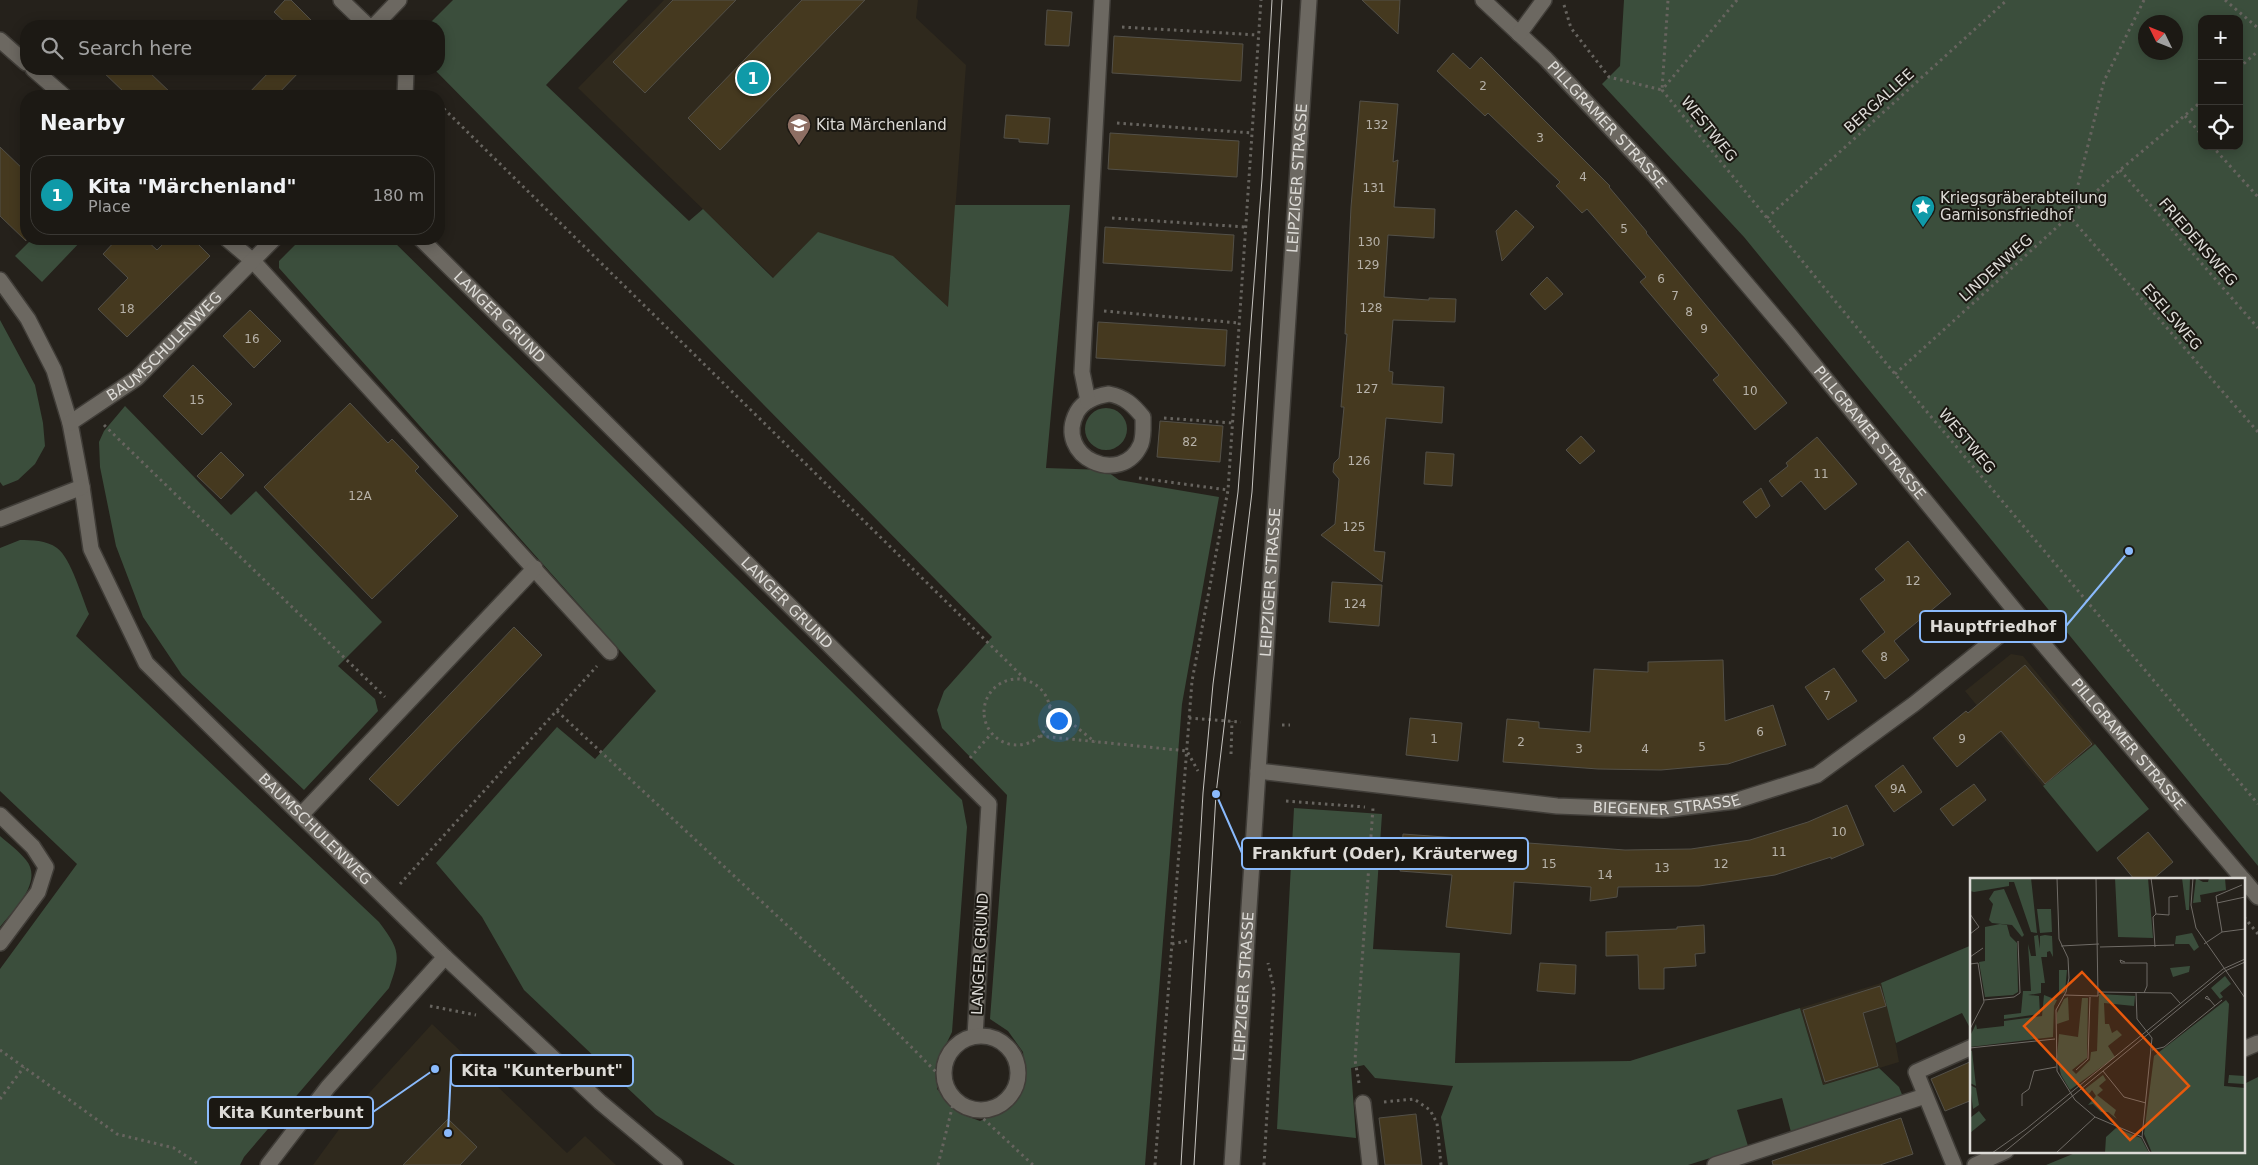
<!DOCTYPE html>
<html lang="en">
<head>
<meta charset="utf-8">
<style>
  body { margin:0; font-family:"DejaVu Sans",sans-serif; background:#292622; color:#f1f3f6 }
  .controls { position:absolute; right:15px; top:15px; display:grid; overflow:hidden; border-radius:10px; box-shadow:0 2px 12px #0003 }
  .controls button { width:45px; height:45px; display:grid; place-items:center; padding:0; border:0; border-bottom:1px solid #3a3834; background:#1c1914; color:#f1f3f6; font:25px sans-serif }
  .compass { position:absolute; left:2138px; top:15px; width:45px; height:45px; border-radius:50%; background:#1c1914; box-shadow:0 2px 12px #0003; rotate:313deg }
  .you { position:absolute; left:1058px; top:720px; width:18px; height:18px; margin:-12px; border:4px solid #fff; border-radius:50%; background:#1a73e8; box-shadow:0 0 0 8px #1a73e833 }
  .badge { display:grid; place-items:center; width:32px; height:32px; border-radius:50%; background:#1a73e8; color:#fff; font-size:16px; font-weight:700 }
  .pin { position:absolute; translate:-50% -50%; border:2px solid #fff; box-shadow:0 1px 5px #0006 }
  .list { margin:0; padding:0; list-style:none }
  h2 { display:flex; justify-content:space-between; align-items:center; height:65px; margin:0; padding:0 20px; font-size:21px }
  h2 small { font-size:16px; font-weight:400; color:#a0a0a0 }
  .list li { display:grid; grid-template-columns:32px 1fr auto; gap:15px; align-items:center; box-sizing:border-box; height:80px; margin:0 10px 10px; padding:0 10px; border:1px solid #3a3834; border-radius:20px }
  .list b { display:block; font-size:19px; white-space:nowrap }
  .list p { margin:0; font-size:16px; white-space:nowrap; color:#a0a0a0 }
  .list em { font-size:16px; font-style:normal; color:#a0a0a0 }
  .icon { flex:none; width:28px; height:28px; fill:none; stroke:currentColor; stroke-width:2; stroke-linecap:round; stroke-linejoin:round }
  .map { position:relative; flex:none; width:2258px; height:1165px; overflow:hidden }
  .search { position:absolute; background:#1c1914; box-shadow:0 2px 12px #0003; left:20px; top:20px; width:425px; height:55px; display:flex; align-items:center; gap:12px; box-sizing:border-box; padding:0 18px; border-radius:20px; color:#a0a0a0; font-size:19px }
  .panel { position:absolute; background:#1c1914; box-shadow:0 2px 12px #0003; left:20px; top:90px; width:425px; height:155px; border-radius:20px }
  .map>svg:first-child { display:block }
  .built { fill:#2f291d }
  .green { fill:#3b4e3c; fill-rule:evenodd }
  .building { fill:#45391f; stroke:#535048 }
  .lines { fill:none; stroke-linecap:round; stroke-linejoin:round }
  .minor-casing { stroke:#403d38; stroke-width:18 }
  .path { stroke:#67645f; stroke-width:3; stroke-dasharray:2.5 4; stroke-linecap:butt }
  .minor { stroke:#6c6861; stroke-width:15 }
  .tram { stroke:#c7c5c1; stroke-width:1 }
  .labels { text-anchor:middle; stroke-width:4; stroke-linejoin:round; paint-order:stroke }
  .number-label { font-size:12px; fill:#b7b2a9 }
  .street-label { font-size:15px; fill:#dddbd7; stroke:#1b1812 }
  .poi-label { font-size:15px; fill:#dddbd7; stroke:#1b1812; text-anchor:start }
  .inset-road { fill:none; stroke:#6f6b66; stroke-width:1 }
  .view { fill:#e8590c; fill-opacity:0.15; stroke:#e8590c; stroke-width:2.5 }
  .inset-edge { fill:none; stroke:#dddbd7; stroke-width:2.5 }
  .leader { fill:none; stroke:#8abafc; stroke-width:2 }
  .callout-dot { fill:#8abafc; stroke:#1b1812; stroke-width:2 }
  .callout { fill:#1b1812; stroke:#8abafc; stroke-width:2 }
  .callout-label { font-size:16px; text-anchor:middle; font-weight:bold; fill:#dddbd7 }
</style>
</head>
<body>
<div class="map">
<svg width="2258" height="1165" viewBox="0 0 2258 1165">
  <rect width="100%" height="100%" fill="#25211b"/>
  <path class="built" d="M664,0h254l-2,18 50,47 -18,242 -55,-51 -119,22 -196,-190z
    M2011,654l12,2 72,88 -52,42 -78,-95z
    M1881,983l10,36 8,43 -76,23 -23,-77z
    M432,1024l135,129 18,-17 31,29h-303l38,-52z"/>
  <path class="green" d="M453,0h175l-82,85 143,136 14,-12 70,69 45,-46 75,24 55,51 7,-102h115l-24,263 59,2 14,10 100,17 -37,207 -37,461h-410l-79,-50 -132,-125 -42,-73 -46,-54 121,-136 38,32 61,-68 -377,-423v-7l22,-22h90l571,561 5,27 -15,205 -14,29 -1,28 24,25 19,7 32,-15 14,-24 -3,-30 -15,-21 -18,-12 17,-224 -65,-67 -5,-18 7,-19 48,-54 -558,-568h5v-43h-12z
    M1624,0h634v866l-514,-629 -142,-153 18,-18zM2202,19h37v127h-37zM2146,22h30v30h-30z
    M32,239h51l-41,43 -27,-26z
    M0,320l35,65 8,38 2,23 -10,18 -17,16 -15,6 -3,-4z
    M125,406l106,109 25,-24 126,131 -44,44 37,33 3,12 -74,79 -122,-115 -39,-58 -27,-71 -16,-79 -1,-25 5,-11z
    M1085 429a21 21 0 1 1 42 0a21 21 0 1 1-42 0Z
    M20,540c12,0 26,0 37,8 14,10 25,50 32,66l-13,22 303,286c21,28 22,33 10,66l-145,169 -4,8h-240v-196l77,-105 -77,-73v-243z
    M2095,744l54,65 -52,43 -54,-66z
    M1294,808l88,6 -9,135 87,4 -5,110 175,-2 170,-53 23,77 56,-17 20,19 4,10 -112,35 -9,-34 -45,12 11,36 -60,19h-240l-7,-48 12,-31 -78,-8 -11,-13 -13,3 5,70 -79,-9z
    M0,836c8,7 19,15 26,24 18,22 -13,50 -26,67z
    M1972,945v82l-2,1 -8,-15 -66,30 -15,-60z
    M2258,1077v88h-212l34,-14h164v-67z"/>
  <path class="building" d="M285,0h6l26,26h-28l-15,-14z
    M673,0h63l-91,93 -32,-31z
    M802,0h63l-145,150 -32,-32z
    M1362,0h38l-2,34z
    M1047,10l25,2 -3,34 -24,-1z
    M1114,36l129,8 -2,37 -129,-8z
    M1453,53l17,16 11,-12 129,129 -1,1 38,45 -1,1 141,170 -32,27 -42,-50 6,-5 -79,-93 6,-5 -59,-68 -5,4 -26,-27 4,-4 -72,-69 -3,3 -48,-45z
    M100,69h46l28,27h-46z
    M272,69h30l-26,27h-30z
    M1360,101l38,3 -5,58 5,-2 -4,47 41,2 -1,29 -46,-3 -4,62 45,3v-2l27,1 -1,23 -62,-2 -4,51 4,1 -1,12 52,3 -2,36 -56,-5 -12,133 11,1 -3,30 -61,-47 14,-11 4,-45 -6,-7 1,-9 5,-5 5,-51h-3l6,-73h-2l6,-127z
    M1006,115l44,3 -2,26 -29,-2v-3l-15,-1z
    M1110,133l129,8 -2,36 -129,-8z
    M0,147l26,25v69l-26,-25z
    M1516,210l18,17 -32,34 -6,-30z
    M1105,227l129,8 -2,36 -129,-8z
    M117,239h28l12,11 11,-11h25l17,17 -83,81 -29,-28 30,-31 -25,-24z
    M1547,277l16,17 -18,16 -15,-16z
    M250,310l31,31 -27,27 -31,-32z
    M1098,322l129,8 -2,36 -129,-8z
    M193,365l39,39 -30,31 -39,-39z
    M350,403l38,40 4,-4 27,28 -4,4 43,45 -86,83 -108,-112z
    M1160,421l63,5 -3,36 -63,-5z
    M1581,436l14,15 -15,13 -14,-14z
    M1817,437l40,47 -32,26 -24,-29 -19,16 -13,-16 19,-15 -2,-3z
    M221,452l23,23 -23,24 -24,-23z
    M1426,452l28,2 -2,32 -28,-2z
    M1761,488l9,18 -14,12 -13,-16z
    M1908,541l43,53 -57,47 15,19 -24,19 -23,-28 23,-19 -25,-33 25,-19 -10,-11z
    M1332,582l50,3 -3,41 -50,-4z
    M514,627l28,28 -144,151 -29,-27z
    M1723,660l2,61 48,-16 13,40 -58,19 -67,6 -63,-1 -95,-7 4,-43 32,3v6l51,4 4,-63 54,3v-10z
    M2025,665l67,79 -47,40 -44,-53 -44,36 -24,-29 33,-27 2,2z
    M1834,668l23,33 -29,19 -23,-33z
    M1410,718l52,5 -4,38 -52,-6z
    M1903,765l19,27 -28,20 -19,-26z
    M1974,784l12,16 -33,26 -13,-17z
    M1847,805l17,40 -33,14v-2l-56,18 -76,11 -81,1 -1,10 -27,4 1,-14 -77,-5 -3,52 -65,-7 6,-52 -52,-4 3,-37 222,16 66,-1 59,-9 58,-18z
    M2148,832l25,30 -20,17h-19l-17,-21z
    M1704,925l1,28 -10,1 1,12 -32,2v21h-25l-1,-34 -32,1v-24l71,-3v-2z
    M1540,963l36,2 -1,29 -38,-3z
    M1880,986l6,20 -23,7 15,53 -53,16 -22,-72z
    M1972,1061v39l-27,11 -14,-32z
    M1416,1114l6,51h-37l-6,-47z
    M1901,1118l12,36 -33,11h-107l-1,-4z
    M448,1119l29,28 -17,18h-57z"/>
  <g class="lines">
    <g class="minor-casing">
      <g id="minor">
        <path d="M341,0l27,26"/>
        <path id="s1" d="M1483,0l63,59 108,116 135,159 232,284 222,261"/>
        <path d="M374,26l25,-26"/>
        <path d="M1519,34l25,-34"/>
        <path d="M0,40l26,23"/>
        <path d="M33,69l31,27"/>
        <path d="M404,69l2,3 -1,24"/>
        <path d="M227,239l26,22 357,391"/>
        <path id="s2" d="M421,239l568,565 -14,232"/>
        <path id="s3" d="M0,280l28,39 26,51 16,53 12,64 9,62 55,114 299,294 155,145 75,63"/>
        <path d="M1109,394c16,3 24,11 34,23 0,9 1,18 -2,27 -19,44 -88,13 -64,-32 7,-12 19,-16 32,-18z"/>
        <path d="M1088,401l-6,-29 20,-372"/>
        <path id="s4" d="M70,423l67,-45 137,-139"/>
        <path d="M0,519l82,-32"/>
        <path id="s5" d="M1258,771l299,35 105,4 73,-9 82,-26 97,-71 107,-86"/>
        <path d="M0,815l33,32 13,20 -8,25 -38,51"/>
        <path d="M301,815l234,-247"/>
        <path d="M2244,880l14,17"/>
        <circle cx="981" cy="1073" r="37"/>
        <path d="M2244,1049l14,-6"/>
        <path d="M1363,1103l7,62"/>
        <path d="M268,1165l60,-78 117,-130"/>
        <path id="s6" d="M1232,1165l77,-1165"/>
        <path d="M1715,1165l210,-69"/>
        <path d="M1954,1165l-38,-93 56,-25"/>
        <path d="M1975,1165l31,-14"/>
      </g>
    </g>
    <path class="path" d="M1737,0l-75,90 233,284 363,430
      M2144,0l-40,81 -34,136 188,215
      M2225,0l33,28
      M1564,5l7,23 38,49 53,13 6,-90
      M1122,27l136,8
      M2239,68l19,-17
      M439,104l588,577
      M2185,116l17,19
      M1117,123l135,10
      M2212,146l46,51
      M2120,170l138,158
      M1112,218l134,9
      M1767,218l240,-218
      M1104,311l135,12
      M1895,374l225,-204 82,-69
      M1164,418l69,5
      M104,425l281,272
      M1139,478l89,12
      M984 712a33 33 0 1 1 66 0a33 33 0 1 1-66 0Z
      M1049,705l46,37
      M557,711l275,256 111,112
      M1189,718l52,4
      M1282,725h8
      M1040,736l147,15 11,20
      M1231,754l1,-33
      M970,758l21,-24
      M1286,801l79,6
      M400,884l197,-218
      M2244,917l14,17
      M1172,944l15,-3
      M430,1006l46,9
      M0,1050l117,84 57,14 26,17
      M1359,1083l-4,-23 18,-252
      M0,1099l24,-32
      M1384,1102l30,-3 16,11 7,13 4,42
      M974,1110l59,55
      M938,1165l16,-65
      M1155,1165l37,-484 36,-191 33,-490
      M1264,1165l10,-175 -6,-27"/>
    <use href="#minor" class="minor"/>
    <path class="tram" d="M1181,1165l22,-372 10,-109 25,-192 24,-313 10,-179
      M1194,1165l22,-371 36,-302 30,-492"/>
  </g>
  <defs>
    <g id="school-pin" transform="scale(1.25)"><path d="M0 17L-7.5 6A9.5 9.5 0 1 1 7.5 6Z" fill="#8d6e63" stroke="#1b1812"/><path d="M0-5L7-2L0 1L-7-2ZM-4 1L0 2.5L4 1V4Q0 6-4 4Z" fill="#fff"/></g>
    <g id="sight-pin" transform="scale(1.25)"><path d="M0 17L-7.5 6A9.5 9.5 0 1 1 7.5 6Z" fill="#0f9aa8" stroke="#1b1812"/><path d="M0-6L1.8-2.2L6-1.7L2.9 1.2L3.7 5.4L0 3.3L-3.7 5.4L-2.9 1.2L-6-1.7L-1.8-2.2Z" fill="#fff"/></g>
  </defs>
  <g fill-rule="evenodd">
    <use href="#school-pin" x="799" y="125"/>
    <use href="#sight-pin" x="1923" y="207"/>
  </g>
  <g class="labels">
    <g class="number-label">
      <text x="1483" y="90">2</text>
      <text x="1377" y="129">132</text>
      <text x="1540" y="142">3</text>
      <text x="1583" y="181">4</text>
      <text x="1374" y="192">131</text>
      <text x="1624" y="233">5</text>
      <text x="1369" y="246">130</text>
      <text x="1368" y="269">129</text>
      <text x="1661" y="283">6</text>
      <text x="1675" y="300">7</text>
      <text x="1371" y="312">128</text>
      <text x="127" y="313">18</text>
      <text x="1689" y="316">8</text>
      <text x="1704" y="333">9</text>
      <text x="252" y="343">16</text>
      <text x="1367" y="393">127</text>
      <text x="1750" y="395">10</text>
      <text x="197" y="404">15</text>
      <text x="1190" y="446">82</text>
      <text x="1359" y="465">126</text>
      <text x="1821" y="478">11</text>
      <text x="360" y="500">12A</text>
      <text x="1354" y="531">125</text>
      <text x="1913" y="585">12</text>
      <text x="1355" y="608">124</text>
      <text x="1884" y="661">8</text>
      <text x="1827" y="700">7</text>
      <text x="1760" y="736">6</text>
      <text x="1434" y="743">1</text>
      <text x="1962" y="743">9</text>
      <text x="1521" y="746">2</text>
      <text x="1702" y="751">5</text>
      <text x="1579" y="753">3</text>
      <text x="1645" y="753">4</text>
      <text x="1898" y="793">9A</text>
      <text x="1839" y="836">10</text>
      <text x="1779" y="856">11</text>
      <text x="1549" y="868">15</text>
      <text x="1721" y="868">12</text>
      <text x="1662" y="872">13</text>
      <text x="1605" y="879">14</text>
    </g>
    <g class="street-label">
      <text transform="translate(1879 101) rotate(-42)" y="5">BERGALLEE</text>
      <text dy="5" stroke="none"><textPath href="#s1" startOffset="176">PILLGRAMER STRASSE</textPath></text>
      <text transform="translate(1709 129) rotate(51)" y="5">WESTWEG</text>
      <text dy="5" stroke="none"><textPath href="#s6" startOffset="989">LEIPZIGER STRASSE</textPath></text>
      <text transform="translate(2198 242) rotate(49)" y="5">FRIEDENSWEG</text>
      <text transform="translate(1996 268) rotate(-42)" y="5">LINDENWEG</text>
      <text transform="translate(2172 317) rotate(49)" y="5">ESELSWEG</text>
      <text dy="5" stroke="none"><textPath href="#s2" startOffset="111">LANGER GRUND</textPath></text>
      <text dy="5" stroke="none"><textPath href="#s4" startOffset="122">BAUMSCHULENWEG</textPath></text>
      <text dy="5" stroke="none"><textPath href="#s1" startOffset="581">PILLGRAMER STRASSE</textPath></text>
      <text transform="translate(1967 441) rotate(50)" y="5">WESTWEG</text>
      <text dy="5" stroke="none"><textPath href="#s6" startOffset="584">LEIPZIGER STRASSE</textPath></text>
      <text dy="5" stroke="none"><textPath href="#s2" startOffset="516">LANGER GRUND</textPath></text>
      <text dy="5" stroke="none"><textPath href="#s1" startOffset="986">PILLGRAMER STRASSE</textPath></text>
      <text dy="5" stroke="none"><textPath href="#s5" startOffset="411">BIEGENER STRASSE</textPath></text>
      <text dy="5" stroke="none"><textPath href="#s3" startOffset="652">BAUMSCHULENWEG</textPath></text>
      <text transform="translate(980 954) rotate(-87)" y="5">LANGER GRUND</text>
      <text dy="5" stroke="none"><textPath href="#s6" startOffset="179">LEIPZIGER STRASSE</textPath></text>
    </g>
    <g class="poi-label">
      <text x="816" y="130">Kita Märchenland</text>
      <text x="1940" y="203">Kriegsgräberabteilung<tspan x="1940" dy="17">Garnisonsfriedhof</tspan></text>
    </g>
  </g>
  <g transform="translate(1970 878)">
    <rect width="275" height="275" fill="#25211b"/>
    <path d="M0,0h61l6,55 -6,-1 -17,-50h-5v4l-35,6 -4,-1zM145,0h33l5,60 -35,-1zM212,0h8l-1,32h-3zM226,0l7,4h5l1,-4h16l1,12 -26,5 1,7 -8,1zM34,11l20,46 -2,2 -10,-12 -20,-2 -3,-3 4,-16 -4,-5 5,-8zM67,31h14l1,23 -12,1zM30,46l7,1 3,11 7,7 1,49 -5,3 -28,2 -6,-35 6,-1v-34zM222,55l7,14 -5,4 -5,-7h-14l1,-8zM68,57l7,48h-4v10l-13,2 11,1 1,18 -36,5v-4l17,-2 2,-22h8l-3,-47 3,12h5l-2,-20zM75,57l7,1 1,21 -3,-6 -3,1v5h-7v-21zM220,88l-1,6 -16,5 -3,-9zM89,92h8l-2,22 -6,3zM255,98l6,8 -11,9 3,4 -3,2 -9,-11zM129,116l36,2 -1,10 -30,-3 1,21h4l3,9 5,-3 5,5 -14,11 7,11 -45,33 -9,-15 -4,-18 2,-23 19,3 4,-39h6l-1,60 -15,12 4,4 14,-14 1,-8 6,-1zM74,117l13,5 -3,6 -1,31 -83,10v-11l6,-12 1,5 27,-3v-5l38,-5zM98,119l1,23 -12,4v-11l7,-14zM256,122l3,4 -5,82 21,2v65h-93l-8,-19 10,-78zM0,173h2l4,35 -6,-3zM133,197l3,5 -7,6 4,4 -6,5 19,15 -2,5 3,4 -9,-7h-7l-8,-8 -5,1 8,-9 -4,-6 -3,4 -4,-5zM259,197l16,1 -1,8 -16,-1zM0,207l6,3 3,17 -6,4zM9,233l7,9 -16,13v-15zM146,250l25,10 8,15h-44l1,-16z" fill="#3b4e3c"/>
    <path class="inset-road" d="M87,0l2,61 9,19 1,20 -3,14 -10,18 1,61 18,29 20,17 47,20 8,16M181,0l5,36 -3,3 2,30M223,0l-2,27 5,23 49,70M247,25l28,-6M0,36l9,13 -9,7M186,36l13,1v-18l9,-1M252,54l-6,-36 26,-11M234,66l18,-12 23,-3M91,68l38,-2M130,69l74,-2M0,79l13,-9M155,84l-5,-2 1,3h26v23l-3,7M0,86l8,-1 6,39 -14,27M128,114l73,1 9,10M166,114l1,27 15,19 -10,99M94,117l34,1 -2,-118M14,122l30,-3 6,-4 -2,-52M240,122l-5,-2 2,-2 3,4 5,6M0,170l85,-9M182,172l12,-3 58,-47M106,192l12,-11 2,-62M133,193l21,26 22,6M52,228v-12l7,-5 5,-18 22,-4M22,275l34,-24 197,-160 22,-10M33,275l222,-182 20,-9M86,275l39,-36"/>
    <path class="view" d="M112,94l107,114 -59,54 -106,-114z"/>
    <rect width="275" height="275" class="inset-edge"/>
  </g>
  <path class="leader" d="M2129 551L2066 626M1216 794L1242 853M448 1133L451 1070M435 1069L373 1112"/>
  <g class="callout-dot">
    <circle cx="2129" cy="551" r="5"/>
    <circle cx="1216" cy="794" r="5"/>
    <circle cx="448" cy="1133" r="5"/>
    <circle cx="435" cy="1069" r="5"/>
  </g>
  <g class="callout">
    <rect x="1920" y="611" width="146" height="31" rx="5"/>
    <rect x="1242" y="838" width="286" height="31" rx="5"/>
    <rect x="451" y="1055" width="182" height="31" rx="5"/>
    <rect x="208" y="1097" width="165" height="31" rx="5"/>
  </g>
  <g class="callout-label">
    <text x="1993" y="632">Hauptfriedhof</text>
    <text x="1385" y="859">Frankfurt (Oder), Kräuterweg</text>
    <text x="542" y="1076">Kita "Kunterbunt"</text>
    <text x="291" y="1118">Kita Kunterbunt</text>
  </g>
</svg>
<div class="controls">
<button>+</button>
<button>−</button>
<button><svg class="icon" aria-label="locate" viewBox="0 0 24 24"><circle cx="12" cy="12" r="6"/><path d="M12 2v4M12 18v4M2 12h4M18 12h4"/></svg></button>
</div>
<svg class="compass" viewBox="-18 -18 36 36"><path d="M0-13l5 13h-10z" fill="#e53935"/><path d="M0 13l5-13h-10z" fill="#a0a0a0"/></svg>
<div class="you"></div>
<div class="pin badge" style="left:753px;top:78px;background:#0f9aa8">1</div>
<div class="search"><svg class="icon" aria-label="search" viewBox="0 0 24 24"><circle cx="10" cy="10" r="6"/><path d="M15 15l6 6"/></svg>Search here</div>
<section class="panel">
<h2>Nearby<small></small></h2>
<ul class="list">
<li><span class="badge" style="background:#0f9aa8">1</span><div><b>Kita &quot;Märchenland&quot;</b><p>Place</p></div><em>180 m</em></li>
</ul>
</section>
</div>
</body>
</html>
